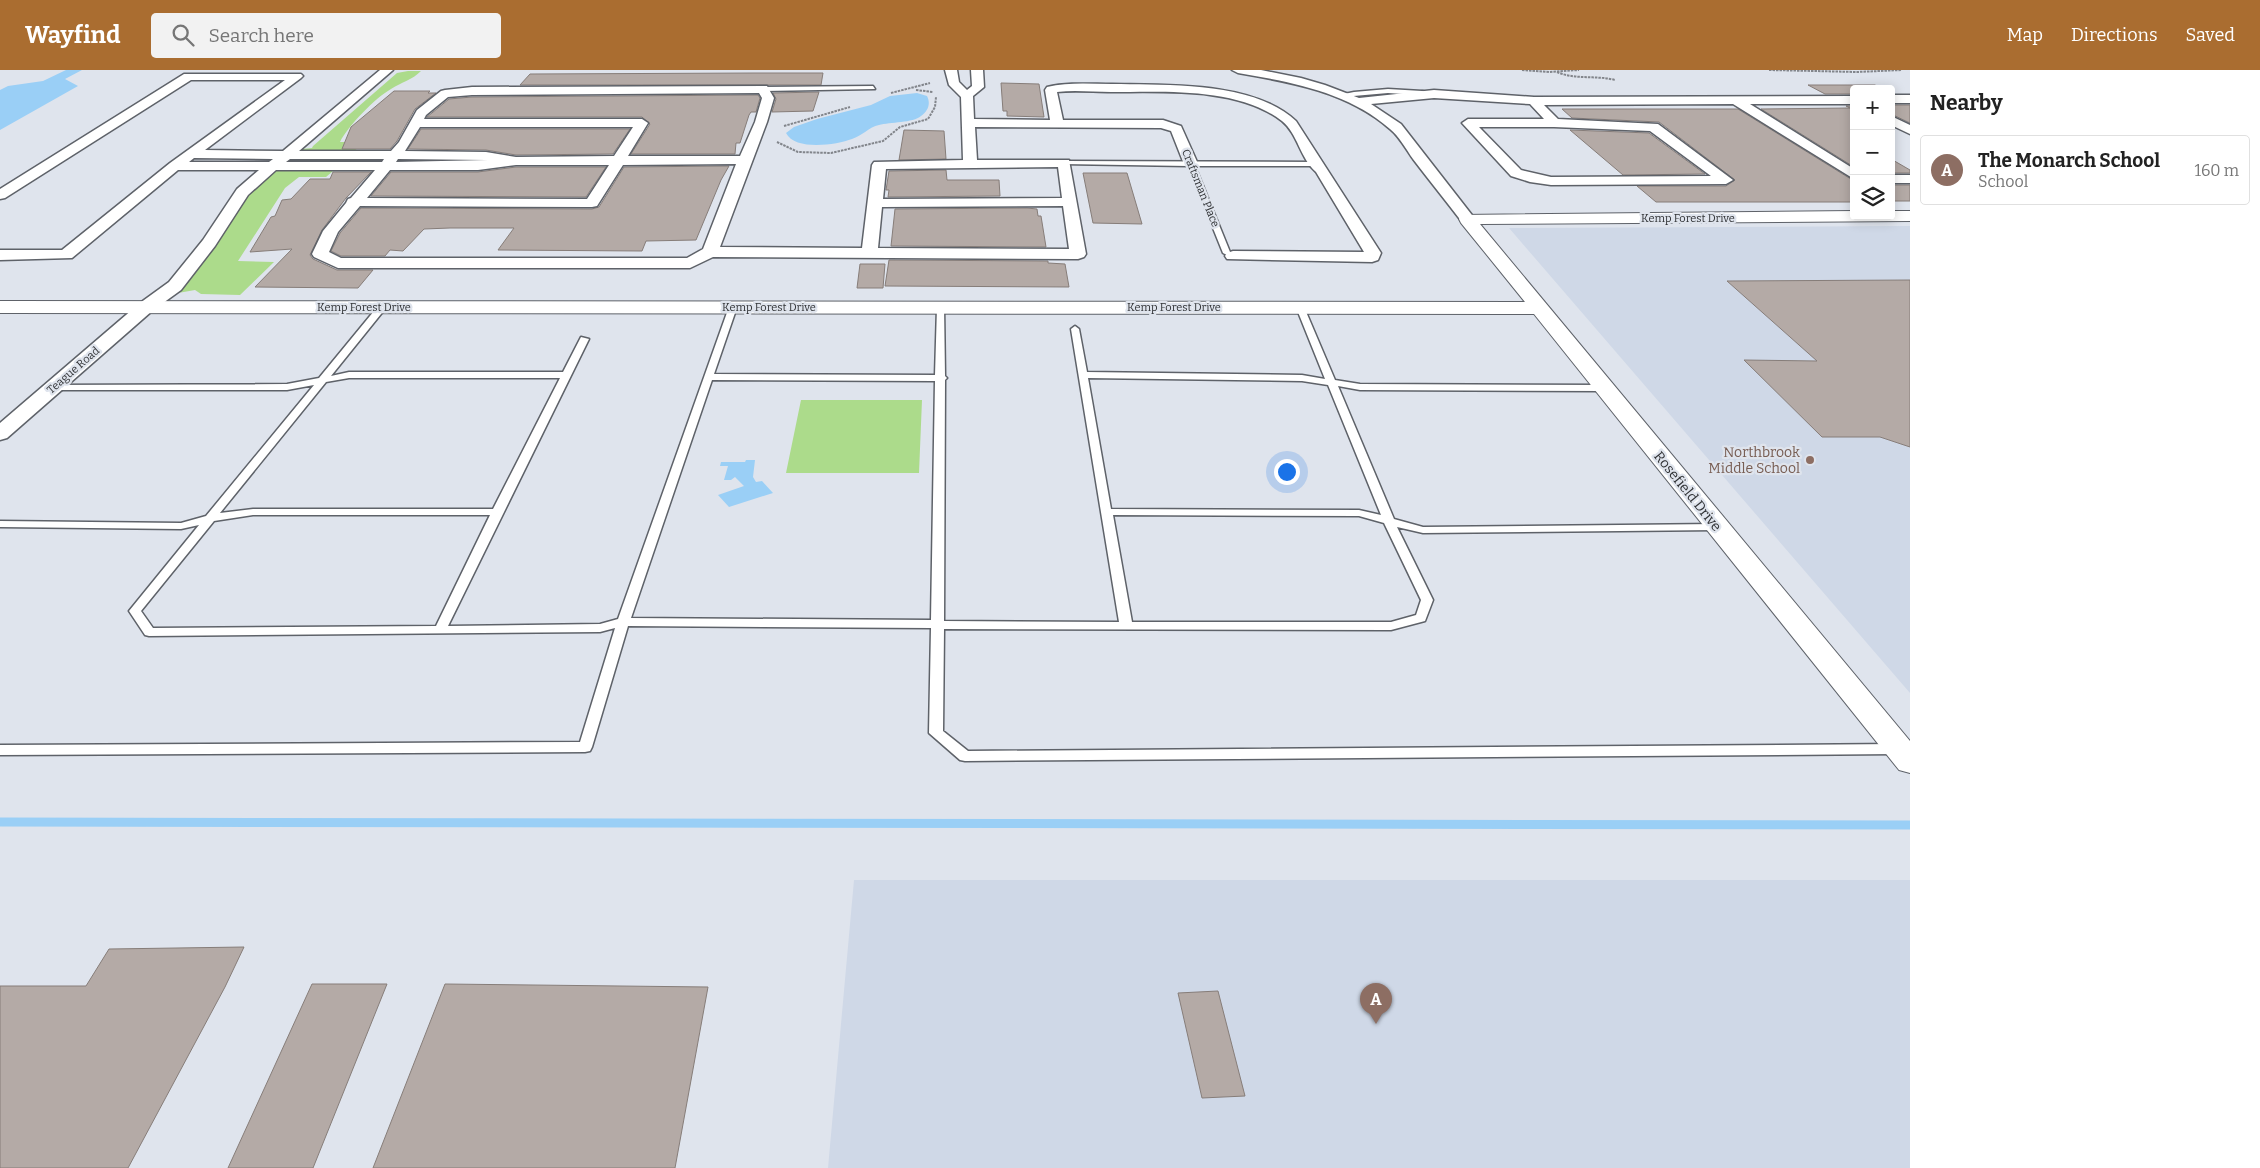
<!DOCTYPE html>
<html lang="en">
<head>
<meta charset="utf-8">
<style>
  body { margin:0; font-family:Bitter,serif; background:#f2f2f2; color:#222 }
  .controls { position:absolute; right:15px; top:15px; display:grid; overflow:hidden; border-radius:5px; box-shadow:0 2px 12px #0003 }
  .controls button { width:45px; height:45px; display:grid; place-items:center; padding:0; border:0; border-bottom:1px solid #e0e0e0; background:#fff; color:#222; font:25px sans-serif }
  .you { position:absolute; left:1286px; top:401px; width:18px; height:18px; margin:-12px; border:4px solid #fff; border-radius:50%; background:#1a73e8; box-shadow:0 0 0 8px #1a73e833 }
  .badge { display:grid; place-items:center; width:32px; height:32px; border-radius:50%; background:#aa6d30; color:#fff; font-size:16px; font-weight:700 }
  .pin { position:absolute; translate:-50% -41px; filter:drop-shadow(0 1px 2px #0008) }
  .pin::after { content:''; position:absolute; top:26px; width:18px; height:15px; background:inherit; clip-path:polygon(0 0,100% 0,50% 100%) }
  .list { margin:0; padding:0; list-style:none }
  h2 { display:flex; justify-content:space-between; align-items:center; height:65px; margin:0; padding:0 20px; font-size:21px }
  h2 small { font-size:16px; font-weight:400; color:#767676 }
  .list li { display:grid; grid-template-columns:32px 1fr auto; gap:15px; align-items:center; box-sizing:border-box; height:70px; margin:0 10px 10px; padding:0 10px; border:1px solid #e0e0e0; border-radius:5px }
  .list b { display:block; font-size:19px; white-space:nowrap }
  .list p { margin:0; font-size:16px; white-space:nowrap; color:#767676 }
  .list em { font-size:16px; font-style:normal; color:#767676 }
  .icon { flex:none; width:28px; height:28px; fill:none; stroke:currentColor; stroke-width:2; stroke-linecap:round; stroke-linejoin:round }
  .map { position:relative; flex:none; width:1910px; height:1098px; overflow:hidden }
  header { display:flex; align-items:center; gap:30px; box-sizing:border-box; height:70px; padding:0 25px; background:#aa6d30; color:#fff }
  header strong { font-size:24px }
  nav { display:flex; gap:28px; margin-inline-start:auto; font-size:18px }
  .search { width:350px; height:45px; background:#f2f2f2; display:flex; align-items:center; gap:12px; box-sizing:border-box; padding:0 18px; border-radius:5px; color:#767676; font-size:19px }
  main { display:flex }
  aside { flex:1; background:#fff }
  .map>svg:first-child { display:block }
  .built { fill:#cfd8e7 }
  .green { fill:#acdb8b }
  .water { fill:#9acff6 }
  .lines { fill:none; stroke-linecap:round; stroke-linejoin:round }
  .stream { stroke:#9acff6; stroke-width:9 }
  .building { fill:#b4aaa6; stroke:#867d79 }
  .lane-casing { stroke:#5e6269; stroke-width:3 }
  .street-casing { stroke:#5e6269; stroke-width:3 }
  .secondary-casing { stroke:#5e6269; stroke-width:2 }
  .path { stroke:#82858b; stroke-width:2; stroke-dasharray:2.5 1; stroke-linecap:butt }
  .lane { fill:#fff; fill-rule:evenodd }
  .street { fill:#fff; fill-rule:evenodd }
  .secondary { fill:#fff; fill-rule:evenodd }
  .education-dot { fill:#8d6e63; stroke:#dfe4ed; stroke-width:2 }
  .labels { text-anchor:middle; stroke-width:4.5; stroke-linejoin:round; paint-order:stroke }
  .far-street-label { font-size:11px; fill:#303235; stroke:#dfe4ed }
  .education-label { font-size:14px; fill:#785e54; stroke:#dfe4ed; text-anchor:end }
  .street-label { font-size:14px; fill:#303235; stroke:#dfe4ed }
</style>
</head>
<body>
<header>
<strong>Wayfind</strong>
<div class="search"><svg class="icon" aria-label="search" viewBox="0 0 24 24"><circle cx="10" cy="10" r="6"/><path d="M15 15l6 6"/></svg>Search here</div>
<nav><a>Map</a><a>Directions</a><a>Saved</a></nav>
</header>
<main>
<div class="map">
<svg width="1910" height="1098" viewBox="0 0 1910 1098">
  <rect width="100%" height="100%" fill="#dfe4ed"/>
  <path class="built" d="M1910,156v467l-401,-465z
    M854,810h1056v288h-1082z"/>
  <path class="green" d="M408,1h13c-9,9 -19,11 -30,18 -16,9 -43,37 -51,53h24l-17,16h-42l-30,7 64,1 -13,11h-27l-14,11 -47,73 36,1 -34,33 -39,-1 -6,-4 -34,6 81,-104 49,-42 21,-2 1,-2 84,-73z
    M801,330h121l-3,73h-133z"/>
  <path class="water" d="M66,0h16l-17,9 13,7 -78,44v-40l8,-4 35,-5z
    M917,23l10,3c4,8 1,15 -6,20 -8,7 -31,6 -42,9 -10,2 -17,11 -27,14 -16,6 -57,12 -66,-6l8,-6 23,-8 54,-14 19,-9z
    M746,390h9l-2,17 3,5 6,-1 11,12 -44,14 -11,-12 26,-9 -9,-9 -4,3h-7l4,-14h-8l1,-4h24z"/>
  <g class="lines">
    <path class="stream" d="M0,752l1910,3"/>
  </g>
  <path class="building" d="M753,3h70l-2,12h-301l10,-11z
    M1001,13l38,1 5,33 -37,-1v-5h-4z
    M1808,15h67l7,4h-28v5h-29z
    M394,21h36l-2,2h8l-21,16 -18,32 -7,8h-48l9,-22z
    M819,22l-6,19 -41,1 4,-13 -3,-6z
    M758,25l2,3 -4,14h-5l-2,3 -9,28h-4l-1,11h-104l19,-30 -8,-7h-215l22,-18 23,-2z
    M1891,35h19v18l-19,-9z
    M1846,36h8v29h-4l4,2v30l-93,-58 89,-1z
    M1562,39h176l116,72v21h-198l-19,-16h89l9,-6 -76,-58 -87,-4z
    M421,59h209l-17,25 -97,1 -30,-5 -78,-1z
    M904,60l40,1 2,28 -47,1z
    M1570,60l79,3 56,41 -82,1z
    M1891,89l19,11v3h-19z
    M729,96l-8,14 -25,60 -50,1 -4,10 -144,-1 16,-22h-64l-26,1 -21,22 -13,-1 -5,6h-44l-10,-5 9,-18 21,-25 231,1 7,-2 25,-40z
    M516,97h90l-20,30 -215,-1 20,-24h87z
    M946,100l1,10h52l1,16 -112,1 1,-7h-3l3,-19z
    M333,102h38l-25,26 -24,32 -12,25 3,4 24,11h36l-15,18 -103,-1 37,-38 -42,3 21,-35 4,-1 7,-16 9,-1 19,-20h20z
    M1083,103h44l15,51 -49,-1z
    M1891,115h19v16h-19z
    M1027,138l10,1 1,7h3l5,31 -155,-1 4,-37z
    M889,190l159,1v2l17,1 4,23 -184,-1z
    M860,194h25l-2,24h-26z
    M1910,210v167l-30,-10h-58l-78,-77 73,1 -90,-80z
    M244,877l-19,40 -97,181h-128v-182h86l23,-37z
    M312,914h75l-74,184h-85z
    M445,914l263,3 -33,181h-302z
    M1218,921l27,105 -43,2 -24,-105z"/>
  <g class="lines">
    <g class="lane-casing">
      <path id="lane" d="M873,16l2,3 -112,2 -3,-2 3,-2z
        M1388,19l34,2 15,3 -3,2 -46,-3 -46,4 -3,-2 15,-3z
        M1064,91l251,1 3,2 -3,2h-120l35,86 7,4 -4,2 -10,-5 -35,-87 -126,-2 -1,-1z
        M382,234l3,1v4l-54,67 18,-4h214l18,-35 8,2 -141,287 152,-2 18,-5 111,-312 4,-3 4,3 -23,67 221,1 2,-68 7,-2 1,71 2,2 -2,2 -1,241 175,1 -48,-293 4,-3 4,3 8,43 215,3 23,4 -29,-72 4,-3 4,3 31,73 25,4 244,1 5,3 -5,3 -244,-1 -22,-4 56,133 29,8 294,-3 6,3 -6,3 -294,3 -26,-6 36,73 -8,21 -34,9 -447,-1 -1,102 25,20 929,-7 5,1 2,4 -2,4 -5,1 -932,7 -5,-1 -31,-27 2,-105 -303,-2 -36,121 -2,4 -5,1 -585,3v-10l580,-3 35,-114 -15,4 -451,4 -4,-1 -16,-24 70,-86 -18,4 -181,-2v-6l181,2 25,-7 108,-131 -27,5h-233l-5,-3 2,-2 236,-1 32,-6 60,-73zM349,308h211l-67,131h-240l-33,4 106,-131zM1088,308l214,3 26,4 53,130 -22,-5 -248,-1zM712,310l223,1 -4,239 -300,-2zM253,445h237l-54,111 -283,2 -12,-17 73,-90zM1113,445l246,1 25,7 37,77 -5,15 -25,7h-259z"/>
    </g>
    <g class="street-casing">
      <path id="street" d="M380,0h13l-94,81h92l8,-9 18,-32 24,-19 4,-1 27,-3 295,-1 7,12 -7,24 -47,125 142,1 10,-83 2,-3 89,-2 -2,-63 -12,-12 -4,-15h12l2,12 8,8 5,-4 -1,-16h12l1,17 -11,9 1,23 76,1 -5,-30 2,-3c21,-5 43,-3 65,-3 53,1 142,-3 184,37l85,132 -3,7 -6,2 -145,-3 -2,-3 2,-3 6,-2 131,1 -48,-80c-16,-14 -18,-38 -34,-51 -44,-34 -118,-29 -171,-29 -18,0 -36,-2 -54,0l6,28h100l18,6 17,38 -7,4 -7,-4 -13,-33 -10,-3 -186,-1 2,33h92l17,94 -2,3 -6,2 -365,-2 -23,11h-352l-24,-11 -2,-3 11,-23 23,-28 2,-4 3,-1 24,-28h-99l-28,25 -33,51 -34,44 -29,21 -145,127 -7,2v-17l140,-120 29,-21 34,-42 34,-51 22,-19h-81l-106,88 -72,2v-10h62l108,-87 115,-83h-94l-186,118 -5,1v-10l184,-115h117l2,2 -2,2 -96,72 78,1zM759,23l3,5 -7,24 -15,34h-112l20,-33 -6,-4h-218l2,-4 22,-18 24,-2zM420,57h213l-19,29 -98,1 -30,-5 -81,-1zM194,88l79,1 -4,3h-80zM290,89h94l-2,3h-96zM398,89l88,1h2l-92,2zM736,94l-33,85 -16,9h-346l-12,-6 9,-20 22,-26 232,1 5,-1 26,-41zM516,95h93l-22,34 -220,-1 23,-28h88zM1058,97l4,31 -179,1 3,-30zM1063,136l6,43 -191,-1 4,-41z
        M1232,0h29l40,8 24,7 34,13 75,-8 100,7 320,-1v8h-104l104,65v10l-121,-75 -189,1 14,14 100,5 75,56 -7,4 -175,1 -21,-3 -19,-6 -49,-53 6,-4h76l-14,-15 -96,-6 -63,6 30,20 74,95 -3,3h-10c-16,-21 -33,-42 -49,-63 -7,-10 -14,-23 -23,-30 -42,-37 -99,-47 -152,-56zM1479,57h75l96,4 61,45 -160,1 -30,-7z
        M1891,25h19v8h-19z
        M1891,46l19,9v9l-19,-9z
        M1891,105h19v8h-19z"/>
    </g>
    <g class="secondary-casing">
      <path id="secondary" d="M1854,141v5h37v-5h19v10l-430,3 430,517v32l-11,-3 -365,-456 -1534,-1v-12l1525,1 -64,-79 -2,-4 2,-4z"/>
    </g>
    <path class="path" d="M1522,0l27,2 30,-2
      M1769,0l88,2 45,-2
      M1557,2c18,8 39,3 58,8
      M916,20l17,2
      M891,23l39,-10
      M784,56l66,-19
      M777,72l21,10 33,1 52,-12 17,-14 28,-8 7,-12 1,-10"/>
    <use href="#lane" class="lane"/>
    <use href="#street" class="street"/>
    <use href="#secondary" class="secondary"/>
  </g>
  <circle class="education-dot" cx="1810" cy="390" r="5"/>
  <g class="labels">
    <g class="far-street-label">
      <text transform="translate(1201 118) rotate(68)" y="4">Craftsman Place</text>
      <text x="1688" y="152">Kemp Forest Drive</text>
      <text x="364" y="241">Kemp Forest Drive</text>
      <text x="769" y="241">Kemp Forest Drive</text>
      <text x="1174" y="241">Kemp Forest Drive</text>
      <text transform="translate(73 300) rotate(-41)" y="4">Teague Road</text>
    </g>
    <g class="education-label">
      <text x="1800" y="387">Northbrook<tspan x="1800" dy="16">Middle School</tspan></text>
    </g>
    <g class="street-label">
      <text transform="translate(1688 421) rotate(51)" y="5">Rosefield Drive</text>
    </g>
  </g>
</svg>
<div class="controls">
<button>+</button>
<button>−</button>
<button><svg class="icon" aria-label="layers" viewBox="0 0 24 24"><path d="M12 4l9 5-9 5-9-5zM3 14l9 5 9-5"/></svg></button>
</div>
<div class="you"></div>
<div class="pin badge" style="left:1376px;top:954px;background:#8d6e63">A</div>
</div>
<aside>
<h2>Nearby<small></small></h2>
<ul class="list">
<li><span class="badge" style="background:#8d6e63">A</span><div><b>The Monarch School</b><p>School</p></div><em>160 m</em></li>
</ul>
</aside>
</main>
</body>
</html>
